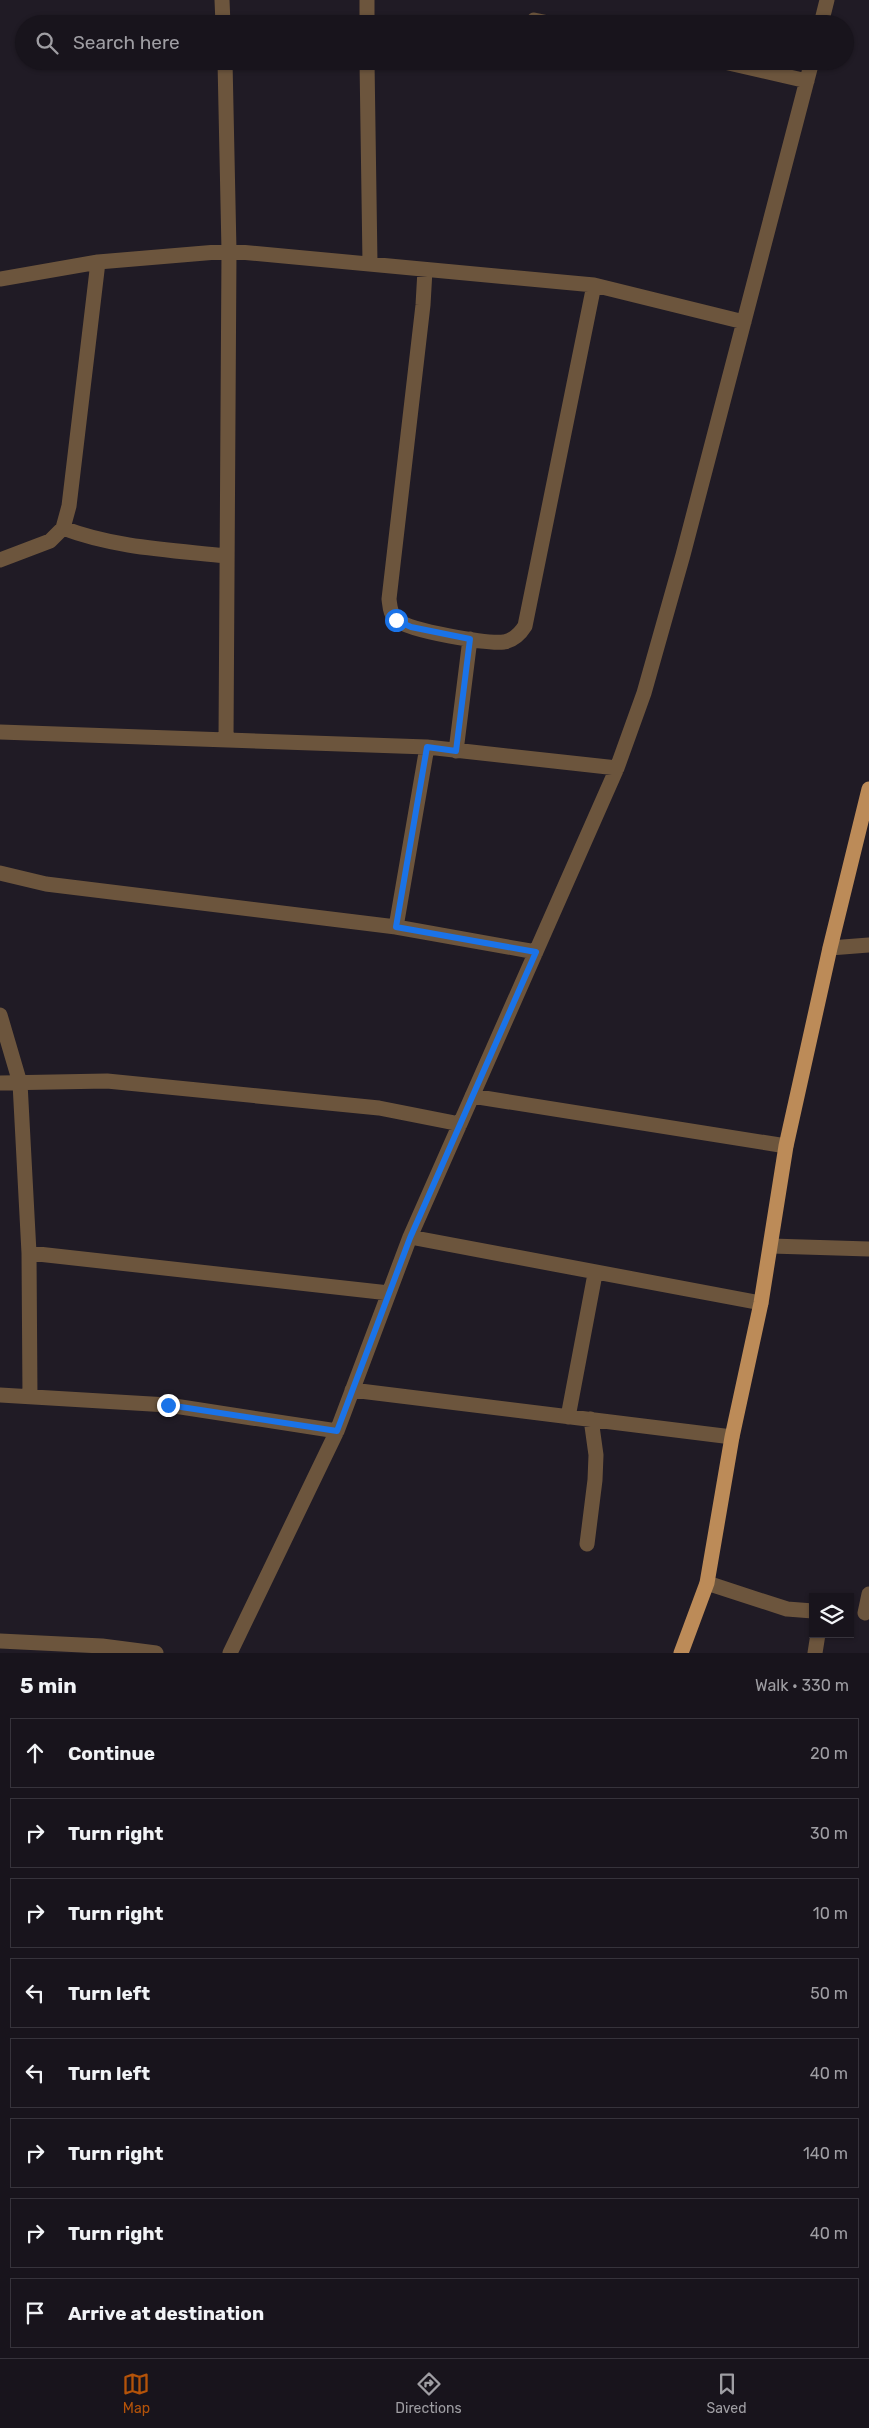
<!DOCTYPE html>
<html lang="en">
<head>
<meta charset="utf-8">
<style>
  body { margin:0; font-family:Rubik,sans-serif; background:#252129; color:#f1f3f6 }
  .controls { position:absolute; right:15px; bottom:15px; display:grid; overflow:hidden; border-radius:0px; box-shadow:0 1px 4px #0004 }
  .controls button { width:45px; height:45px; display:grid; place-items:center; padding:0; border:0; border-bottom:1px solid #36333b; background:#18141c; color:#f1f3f6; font:25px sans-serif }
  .stop { position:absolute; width:15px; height:15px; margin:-11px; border:4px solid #1a73e8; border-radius:50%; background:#fff }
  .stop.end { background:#1a73e8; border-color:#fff; box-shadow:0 1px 5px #0008 }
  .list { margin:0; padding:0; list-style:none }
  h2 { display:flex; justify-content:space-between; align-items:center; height:65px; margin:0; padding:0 20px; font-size:21px }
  h2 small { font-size:16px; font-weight:400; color:#9f9ea3 }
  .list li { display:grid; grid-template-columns:32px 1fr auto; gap:15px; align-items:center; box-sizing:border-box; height:70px; margin:0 10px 10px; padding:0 10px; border:1px solid #36333b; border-radius:0px }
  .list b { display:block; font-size:19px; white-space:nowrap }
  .list em { font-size:16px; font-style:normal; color:#9f9ea3 }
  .icon { flex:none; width:28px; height:28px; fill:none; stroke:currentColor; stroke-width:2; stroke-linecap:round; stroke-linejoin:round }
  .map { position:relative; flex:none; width:869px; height:1653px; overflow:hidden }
  .search { position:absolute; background:#18141c; box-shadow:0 1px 4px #0004; left:15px; right:15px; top:15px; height:55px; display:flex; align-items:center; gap:12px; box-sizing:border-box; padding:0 18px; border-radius:28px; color:#9f9ea3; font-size:19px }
  .sheet { height:705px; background:#18141c }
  nav { display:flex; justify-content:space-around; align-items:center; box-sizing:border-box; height:70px; border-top:1px solid #36333b; background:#18141c; font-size:14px; color:#9f9ea3 }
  nav a { display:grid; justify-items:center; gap:2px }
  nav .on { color:#b45309 }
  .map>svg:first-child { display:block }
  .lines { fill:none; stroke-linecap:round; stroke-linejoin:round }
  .minor { stroke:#6c553d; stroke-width:15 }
  .major { stroke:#bc8b58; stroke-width:15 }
  .route { stroke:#1a73e8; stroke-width:6 }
</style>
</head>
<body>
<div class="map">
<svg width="869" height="1653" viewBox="0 0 869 1653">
  <rect width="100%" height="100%" fill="#201b25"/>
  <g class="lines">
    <path class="minor" d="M222,0l1,24
      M367,0v24
      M534,20l19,4
      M821,24l6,-24
      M225,61l4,190 -3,488
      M367,61l3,202
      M720,61l87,20
      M425,270l-2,35 -34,294c1,7 1,16 8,21 13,11 90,24 107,22 10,-2 16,-8 21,-16l69,-341
      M0,279l98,-17 131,-11 365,34 150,37
      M63,528c52,20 109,22 164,28
      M0,560l50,-19 13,-13 6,-22 29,-244
      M0,732l427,15 190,21
      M456,751l14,-112
      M0,873l46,11 350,43 140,25
      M396,927l31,-180
      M830,948l39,-3
      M0,1015l20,68 9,170 1,144
      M0,1083l107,-2 272,27 81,16
      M472,1096l314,50
      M410,1237l351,66
      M771,1246l98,3
      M29,1253l360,40
      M352,1390l380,47
      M0,1395l168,10 169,26
      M568,1417l27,-143
      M587,1544l8,-64 1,-25 -5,-36
      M707,1583l80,26 26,2
      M865,1613l4,-19
      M0,1641l102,5 54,7
      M230,1653l107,-222 73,-194 207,-469 27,-75 39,-138 129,-494
      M815,1653l3,-19"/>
    <path class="major" d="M681,1653l26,-70 25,-146 29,-134 25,-157 44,-198 39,-159"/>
  </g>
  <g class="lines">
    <path class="route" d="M168,1405l169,26 73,-193 126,-286 -140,-25 31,-180 29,4 14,-112 -59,-12 -15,-7"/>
  </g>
</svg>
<div class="controls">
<button><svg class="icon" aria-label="layers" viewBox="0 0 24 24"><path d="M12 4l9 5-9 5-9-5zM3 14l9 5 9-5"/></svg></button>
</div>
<div class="stop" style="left:396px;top:620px"></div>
<div class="stop end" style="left:168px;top:1405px"></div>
<div class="search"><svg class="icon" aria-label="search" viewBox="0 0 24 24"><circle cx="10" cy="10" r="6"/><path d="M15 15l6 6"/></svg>Search here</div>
</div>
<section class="sheet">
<h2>5 min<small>Walk · 330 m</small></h2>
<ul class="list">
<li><svg class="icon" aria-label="ahead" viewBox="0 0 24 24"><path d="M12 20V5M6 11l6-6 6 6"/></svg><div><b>Continue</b></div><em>20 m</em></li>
<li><svg class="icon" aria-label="right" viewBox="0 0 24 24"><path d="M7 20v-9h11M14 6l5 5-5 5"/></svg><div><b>Turn right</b></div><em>30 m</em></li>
<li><svg class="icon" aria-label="right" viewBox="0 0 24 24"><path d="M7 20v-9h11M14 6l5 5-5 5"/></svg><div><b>Turn right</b></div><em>10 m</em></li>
<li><svg class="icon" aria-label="left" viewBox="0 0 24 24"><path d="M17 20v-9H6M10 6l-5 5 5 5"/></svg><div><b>Turn left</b></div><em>50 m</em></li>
<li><svg class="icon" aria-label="left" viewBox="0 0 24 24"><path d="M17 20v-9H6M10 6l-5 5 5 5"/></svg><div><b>Turn left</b></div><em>40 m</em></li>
<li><svg class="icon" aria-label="right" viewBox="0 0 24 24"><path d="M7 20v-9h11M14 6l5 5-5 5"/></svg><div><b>Turn right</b></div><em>140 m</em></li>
<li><svg class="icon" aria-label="right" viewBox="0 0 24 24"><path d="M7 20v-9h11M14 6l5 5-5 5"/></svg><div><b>Turn right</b></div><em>40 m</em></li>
<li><svg class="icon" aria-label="arrive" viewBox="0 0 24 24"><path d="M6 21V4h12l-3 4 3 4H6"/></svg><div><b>Arrive at destination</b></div></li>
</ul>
</section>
<nav>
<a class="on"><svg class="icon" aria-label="map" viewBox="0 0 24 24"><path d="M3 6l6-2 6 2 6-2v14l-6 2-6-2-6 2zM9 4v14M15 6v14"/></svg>Map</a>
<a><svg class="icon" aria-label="directions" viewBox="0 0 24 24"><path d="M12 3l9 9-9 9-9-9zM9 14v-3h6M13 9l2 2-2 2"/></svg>Directions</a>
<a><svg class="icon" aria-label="saved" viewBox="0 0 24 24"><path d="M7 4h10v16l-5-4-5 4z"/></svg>Saved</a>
</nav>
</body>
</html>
